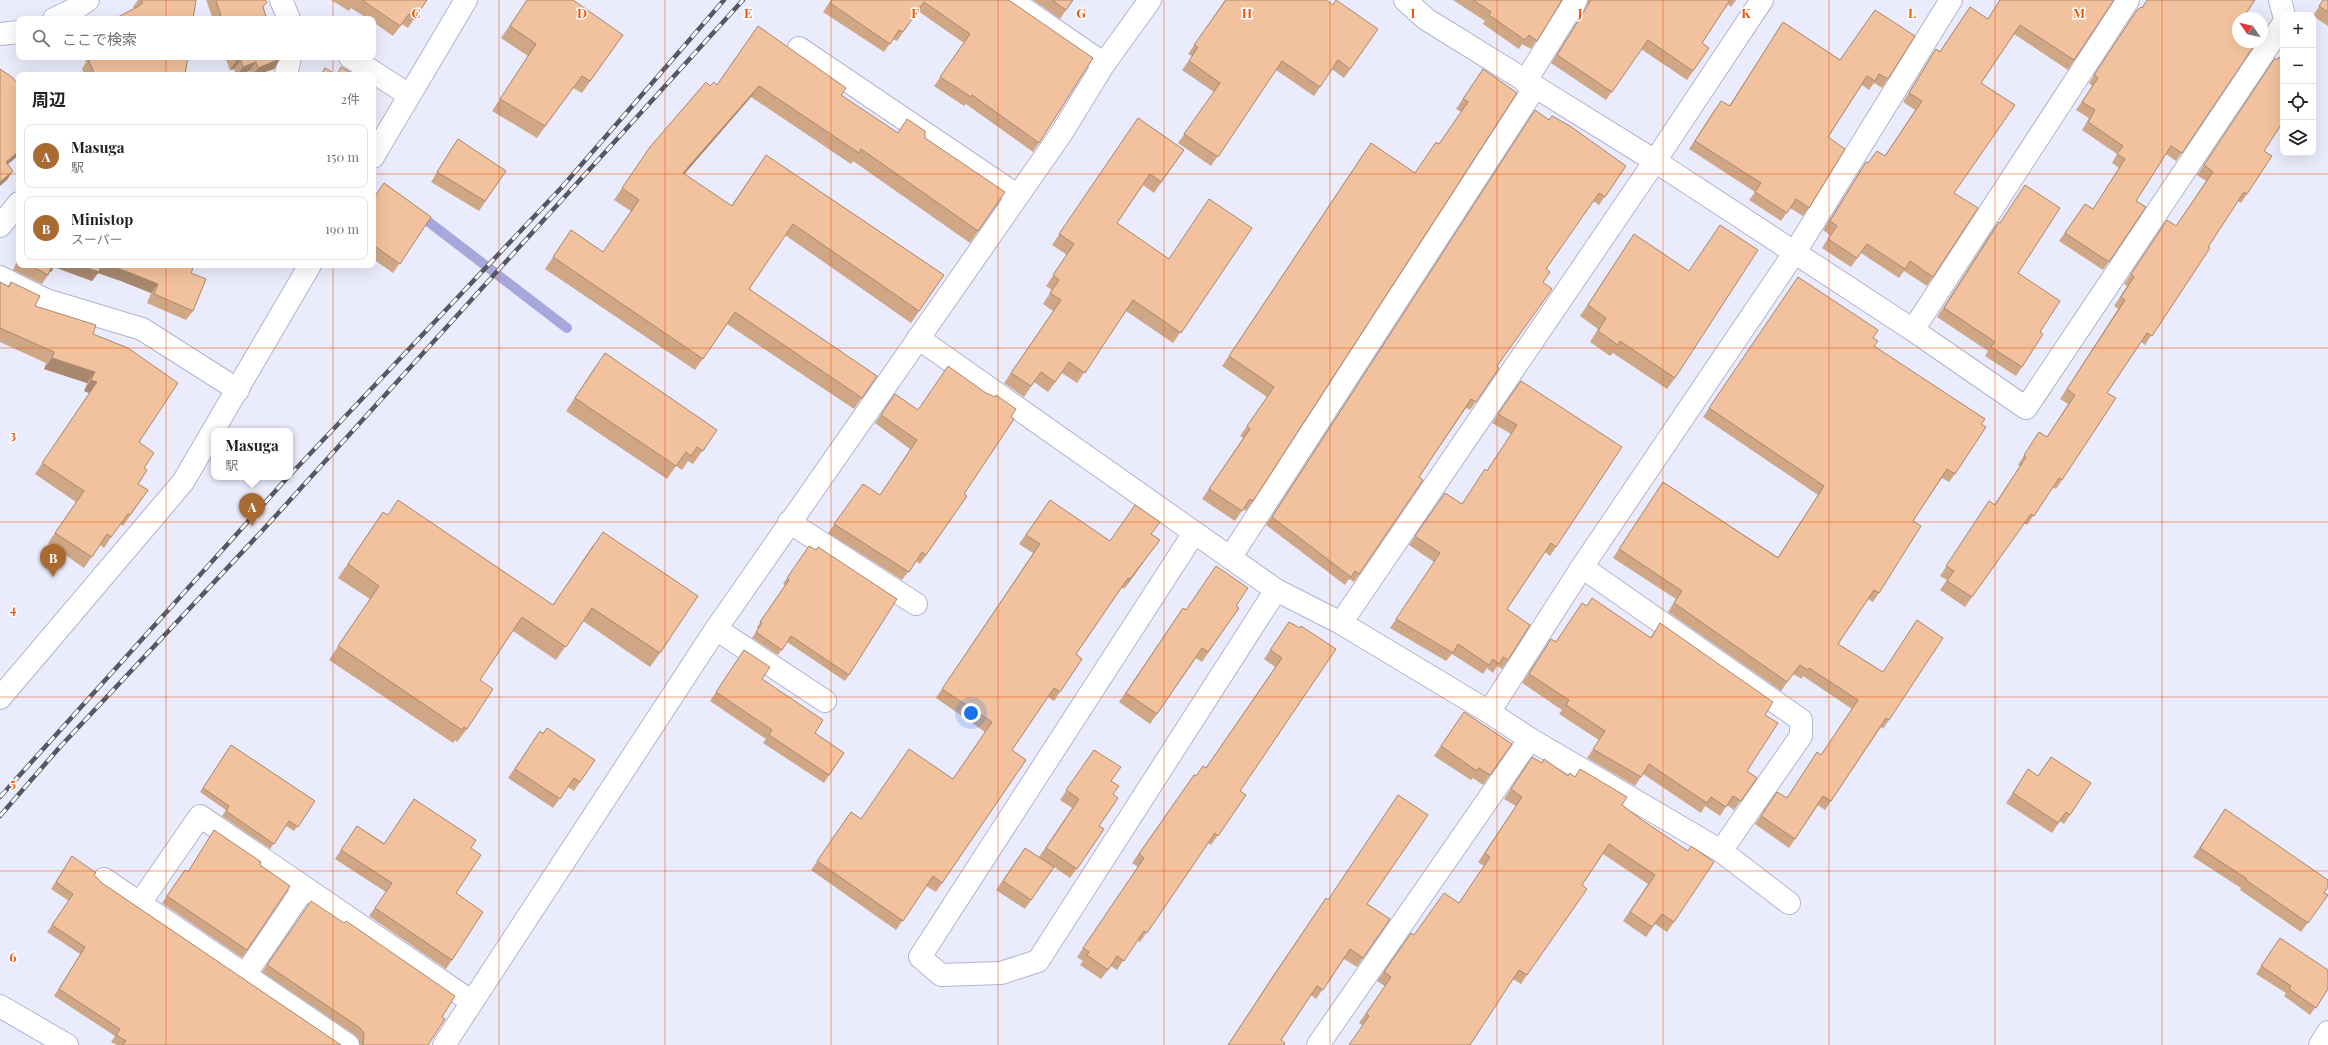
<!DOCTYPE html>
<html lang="ja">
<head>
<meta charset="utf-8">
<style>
  body { margin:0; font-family:"Playfair Display","Noto Sans JP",serif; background:#f6f6f6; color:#222 }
  .controls { position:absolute; right:12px; top:12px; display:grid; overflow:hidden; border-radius:8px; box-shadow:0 4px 16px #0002 }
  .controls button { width:36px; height:36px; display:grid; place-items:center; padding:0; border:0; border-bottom:1px solid #e0e0e0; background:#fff; color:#222; font:20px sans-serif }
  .compass { position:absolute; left:2232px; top:12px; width:36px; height:36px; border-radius:50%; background:#fff; box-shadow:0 4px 16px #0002; rotate:304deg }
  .you { position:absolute; left:971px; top:713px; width:14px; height:14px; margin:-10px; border:3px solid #fff; border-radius:50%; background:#1a73e8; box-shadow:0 0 0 6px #1a73e833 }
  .badge { display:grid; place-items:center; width:26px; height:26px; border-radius:50%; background:#a96a31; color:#fff; font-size:13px; font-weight:700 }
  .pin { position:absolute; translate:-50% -33px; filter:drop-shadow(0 1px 2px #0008) }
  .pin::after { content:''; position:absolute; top:21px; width:14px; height:12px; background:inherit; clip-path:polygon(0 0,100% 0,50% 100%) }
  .popup { position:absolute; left:211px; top:428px; width:82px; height:52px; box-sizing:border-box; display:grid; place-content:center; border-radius:8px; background:#fff; filter:drop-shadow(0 1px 3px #0005); font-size:13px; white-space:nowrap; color:#767676 }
  .popup b { font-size:15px; color:#222 }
  .popup::after { content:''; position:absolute; left:50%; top:100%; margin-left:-8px; border:8px solid transparent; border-top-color:#fff }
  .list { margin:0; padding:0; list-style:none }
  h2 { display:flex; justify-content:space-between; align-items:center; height:52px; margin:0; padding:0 16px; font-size:17px }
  h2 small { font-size:13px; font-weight:400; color:#767676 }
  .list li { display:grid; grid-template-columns:26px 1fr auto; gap:12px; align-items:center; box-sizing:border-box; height:64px; margin:0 8px 8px; padding:0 8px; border:1px solid #e0e0e0; border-radius:8px }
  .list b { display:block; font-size:15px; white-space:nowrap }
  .list p { margin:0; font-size:13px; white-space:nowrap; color:#767676 }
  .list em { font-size:13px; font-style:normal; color:#767676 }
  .icon { flex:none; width:22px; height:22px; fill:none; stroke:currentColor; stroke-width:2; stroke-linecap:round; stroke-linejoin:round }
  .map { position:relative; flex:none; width:2328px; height:1045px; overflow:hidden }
  .search { position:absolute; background:#fff; box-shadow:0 4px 16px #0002; left:16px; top:16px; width:360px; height:44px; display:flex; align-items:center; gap:10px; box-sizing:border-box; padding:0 14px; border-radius:8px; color:#767676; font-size:15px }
  .panel { position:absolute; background:#fff; box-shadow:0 4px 16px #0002; left:16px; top:72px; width:360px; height:196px; border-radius:8px }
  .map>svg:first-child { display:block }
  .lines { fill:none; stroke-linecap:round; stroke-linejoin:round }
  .stream { stroke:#a6a8db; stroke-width:10 }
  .minor-casing { stroke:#b2b4cf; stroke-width:24 }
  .tertiary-casing { stroke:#b2b4cf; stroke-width:24 }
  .minor { stroke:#fff; stroke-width:22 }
  .tertiary { stroke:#fff; stroke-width:22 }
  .rail-casing { stroke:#565762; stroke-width:4.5 }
  .rail { stroke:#fff; stroke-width:3; stroke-dasharray:9; stroke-linecap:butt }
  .wall { fill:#cfa787 }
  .shaded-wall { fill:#a9886e }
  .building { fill:#f1c29d; stroke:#a9886e }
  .grid { fill:none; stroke:#e8590c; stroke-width:1; stroke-opacity:0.55 }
  .grid-label { font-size:13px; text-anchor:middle; font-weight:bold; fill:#e8590c; stroke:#fff; stroke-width:3; stroke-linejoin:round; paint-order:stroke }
</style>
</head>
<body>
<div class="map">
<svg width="2328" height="1045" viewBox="0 0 2328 1045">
  <rect width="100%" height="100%" fill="#eaebfc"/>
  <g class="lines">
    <path class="stream" d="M417,213l150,115"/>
    <g class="minor-casing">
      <path id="minor" d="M281,0l8,19
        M1011,0l93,64
        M1405,0l21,19 229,142 258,169 113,78 257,-384
        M2280,0l4,15
        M54,19l19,-9 15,-10
        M0,34l19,-2
        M799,48l219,148
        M350,57l59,38
        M286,75l4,-18
        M1525,82l51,-82
        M0,226l19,-23
        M0,277l46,23 96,29 96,61
        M1913,330l215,-330
        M918,338l358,252 65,33 148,89 41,27 191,112 68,52
        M789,522l127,82
        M1194,533l-274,424 21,18 60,-2 37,-12 238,-371
        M1230,558l305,-471
        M1582,567l219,153v16l-80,115
        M1341,623l314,-462 107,-161
        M716,629l109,72
        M1489,712l93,-145 213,-315 156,-252
        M104,879l244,166
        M140,903l60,-87 272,186
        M245,975l59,-87
        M0,1006l67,39
        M444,1045l272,-416 345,-495 43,-70 46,-64
        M1318,1045l212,-306"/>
    </g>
    <g class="tertiary-casing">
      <path id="tertiary" d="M373,157l93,-157
        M0,698l183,-216 127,-217
        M2320,1045l8,-13"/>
    </g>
    <use href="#minor" class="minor"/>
    <use href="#tertiary" class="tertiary"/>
    <g class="rail-casing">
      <path id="rail" d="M290,475l272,-288 162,-187
        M0,797l288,-320
        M0,816l59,-68 203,-217 481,-531"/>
    </g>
    <use href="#rail" class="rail"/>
  </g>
  <path class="wall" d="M138,0h58l-62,9 -1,-2z
    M206,0h59l-2,7 4,12h-54z
    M331,0h96l-19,28 -6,-4 -9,12 -20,-14v-3h-5l-17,-11 -2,3z
    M527,0l96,35 -41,58 -9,-5 -36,50 -45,-27 36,-55 -27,-18z
    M831,0h178l30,143 -6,9 -67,-48 -2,2 -30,-20 30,-43 -46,-32 -21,30 -4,-2 -9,13 -61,-40z
    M1033,0h40l-13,19z
    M1225,0l108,5 45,24 -34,49 -12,-9 -18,27 -38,-26 -65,96 -33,-23 36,-51 -32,-22 10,-14 -4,-2z
    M1453,0h109l-31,49 -9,-5 -3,5 -36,-25 2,-3z
    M1588,0h148l-5,7 -3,-3 -26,39 7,5 -22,32 -46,-31 -35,51 -55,-37 36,-57z
    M2000,0h114l-46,70 -54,-36 -33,49 -27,110 -21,84 -6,9 -23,-15 -5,7 -38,-25 -10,14 -29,-19 8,-13 -7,-5 37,-59 6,-9 2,1 17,-7 30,-46 -12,-8 27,-44 6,-9 4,2 30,-44 18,12z
    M2147,0h108l-21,32 20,14 -78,115 -10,-7 -30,47 10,6 -43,63 -44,-29 26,-37 8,5 26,-41 -7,-5 5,-9 -35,-24 7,-12 -13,-8 16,-24 -3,-3 42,-65 6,-8 5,-3z
    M2323,0h5v26l-15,-10z
    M1875,10l13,69 -6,9 -8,-5 -5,7 -7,-5 -34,52 -19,71 -6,8 -13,-8 -9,13 -32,-21 6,-8 -66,-43 26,-40 14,-3 54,-84 57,38z
    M758,26l83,69 56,38 28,5 80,54 -35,51 -117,-82 -2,3 -100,-67 -67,77 47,32 35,-51 178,120 -33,48 -126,-88 -36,54 128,87 -23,33 -127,-85 -32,46 -150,-101 26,-39 32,22 28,-41 -17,-11 36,-53 60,-61 7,-1z
    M84,57h104l-3,18h-100l-3,-6 4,-7z
    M225,57h55v2l-6,10 -18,6h-5l-2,-4 -10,4h-3l-2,-6 -4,1z
    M2269,68l-5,83 -17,43 -6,9 -3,-2 -93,144 -4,-3 -34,51 -45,87 -6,9 -3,-2 -26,38 -3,-2 -59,84 -25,-17 7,-10 -7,-4 49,-75 5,4 26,-39 -2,-1 21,-33 8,5 21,-33 -8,-5 58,-90 -4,-3 13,-20 -3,-2 37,-55 15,-3 30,-45 -9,-6z
    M1483,69l34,24 -264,408 -7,10 -3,-2 -8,12 -33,-22 41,-61 -3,-2 27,-39 -45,-31 142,-213 51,20 24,-29 22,-32 -5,-3z
    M1535,110l14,10 77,46 -27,39 -6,-4 -47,68 -3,13 -46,84 2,2 -29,42 -4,-2 -47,69 4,3 -69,102 -5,-3 -4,6 -79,-60z
    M1138,118l46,32 -30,43 -11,-8 -26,38 52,36 83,-31 -79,115 -47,-32 -49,72 -15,-10 -14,19 -14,-10 -10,15 -20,-14 49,-72 -10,-7 9,-14 -6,-4 21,-31 -15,-10z
    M458,139l48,32 -27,40 -48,-29 20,-33z
    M384,183l47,34 -38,56 -20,-14v-61z
    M2025,185l-7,88 22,59 -18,35 -6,9 -31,-20 3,-5 -51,-34 55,-86 7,-9 1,1z
    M1634,234l41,144 -8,11 -54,-36 -3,3 -20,-14 8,-13 -18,-13z
    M19,256v9h175l-3,8 2,38 -7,9 -39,-17 4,-10 -30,-12 -23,-8 -6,8 -38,-14 -3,5 -1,-1 -2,4 -6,9 -29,-14z
    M1798,277l75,61 1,8 107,78 -26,50 -6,8 -7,-4 -29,43 -34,72 -6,9 -5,-3 -30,45 45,28 34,-52 -28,100 -6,9 -2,-2 -56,83 -7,-5 -29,43 -34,-24 22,-32 10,6 30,-46 4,3 31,-46 -49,-33 -1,3 -9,-5 -12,17 -113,-79 8,-13 -63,-41 50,-76 115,75 40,-62 -115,-78z
    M0,282l8,4 3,-4 24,24 58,28 46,108 5,26 -6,16 10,6 -25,36 -3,-2 -16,24 -4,-3 -16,23 -36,-25 28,-41 -41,-28 54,-81 -5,-2 3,-8 -43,-14 2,-6 -46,-21z
    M595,367l122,63 -24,34 -5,-3 -6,9 -6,-4 -9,13 -101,-68z
    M1521,381l35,166 -6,9 -5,-4 -38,57 1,51 -6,9 -5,-3 -4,7 -6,-5 -4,6 -31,-20 -6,7 -56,-33 44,-66 -25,-17 36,-52 17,11 25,-34 24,-36 -19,-11z
    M895,394l23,16 93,7 -47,77 3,2 -47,68 -4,-3 -14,19 -74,-47 35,-49 17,11 30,-46 -35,-26z
    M1050,500l60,41 41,-7 2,15 -29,40 -2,-2 -46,67 6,5 -28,42 -6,-4 -36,53 14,10 -90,132 -10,-6 -30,44 -85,-60 40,-58 10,7 92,-40 32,-47 -49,-34 97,-145 -14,-9z
    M388,515l165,90 40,-60 67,108 -10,14 -67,-46 -27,39 -43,-29 -33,49 -13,49 -10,13 -2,-2 -2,3 -124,-83 41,-61 -32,-21 36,-53z
    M809,546l40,129 -4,6 -58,-39 -9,13 -26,-17 6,-9 -1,-2 28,-42 -2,-1z
    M1582,603l5,3 64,31 9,-14 105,92 -18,56 10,7 -23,32 -7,-5 -7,11 -15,-10 -4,7 -58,-39 -8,12 -48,-28 12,-18 -40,-26 3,-4 -40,-27 29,-44 5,3z
    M1236,606l3,2 -37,54 -6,-4 -46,66 -31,-22 64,-94 3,2z
    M1289,622l11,6 -60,163 6,4 -35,50 -3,-2 -68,99 -3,-2 -20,30 -6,-4 -10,13 -21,-14 3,-4 -6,-4 61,-90 -6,-4 62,-88 2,1 10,-8 69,-101 -11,-8z
    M744,650l18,29 53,54 29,20 -20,30 -61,-40 3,-4 -56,-38z
    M1464,712l48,32 -29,41 -10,-7 -2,2 -37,-24z
    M540,731l55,29 -21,31 -6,-4 -15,21 -45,-30z
    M231,745l84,56 -21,30 -8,-5 -16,23 -48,-33 4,-6 -26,-18z
    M1094,750l17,31 2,13 -14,32 5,3 -34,49 -16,-11 -29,42 -29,-19 29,-42 14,9 33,-49 -12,-8z
    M1532,757l90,48 20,15 32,102 -7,10 -12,-8 -9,13 -23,-16 25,-37 -45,-30 -21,31 -55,90 -6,9 -8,-5 -151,46 -3,-2 26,-37 -8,-5 34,-48 3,2 45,-32 25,-37 -6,-4 38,-56 -12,-7z
    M2051,757l19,58 -6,9 -4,-3 -8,12 -46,-30 22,-34 10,7z
    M2225,809l103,86 -27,37 -61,-42 1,-2 -48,-31z
    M357,826l27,17 87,5 -15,45 -4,67 -6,9 -77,-53 17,-24 -51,-33z
    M214,830l46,35 30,21 -48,72 -80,-55 23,-33 3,2z
    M72,856l30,27 239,162h-224l-6,-3 4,-6 -61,-40 26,-42 -33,-22 22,-31 -18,-12z
    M1326,898l2,2 39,4 23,15 -33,48 -13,-8 -28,40 -5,-4 -30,45 3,5h-56l44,-68z
    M311,901l131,116 -14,28h-69v-5l-4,-5 -93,-63z
    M2280,938l48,51 -18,26 -26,-19 2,-3 -30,-19z"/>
  <path class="shaded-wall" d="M280,59l-6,10 -18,6h-3l5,-7z
    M241,60l-7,9 -4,1 6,-9z
    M256,62l-7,9 -10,4h-2l6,-8z
    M759,86l-8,11 -76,88 8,-12z
    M19,151v4l-19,16 6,-9z
    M13,171l-6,9 -7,6v-4z
    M51,265h57l20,7 30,12 -7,9 -30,-12 -23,-8 -6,8 -38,-14 -3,5 -4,-2z
    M52,358l43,14 -8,11 -43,-14z
    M91,380l6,2 -8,11 -5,-2z
    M1160,540l-7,9 -29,40 6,-10z"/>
  <path class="building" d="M141,0h55l-3,19h-79l25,-13 4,-3z
    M216,0h49l2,2 -4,5 4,12h-45z
    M362,0h65l-12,18 -6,-4 -9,12z
    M527,0h46l50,35 -33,46 -8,-5 -37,50 -45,-27 36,-55 -26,-18z
    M832,0h177l1,1 83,57 -54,85 -67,-48 -1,2 -31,-20 30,-43 -46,-32 -21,30 -4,-2 -9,14 -60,-41z
    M1052,0h21l-7,10z
    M1226,0h100l7,5 3,-5 42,29 -28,40 -12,-9 -18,27 -38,-26 -64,96 -34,-23 36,-51 -31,-22 9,-14 -4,-2z
    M1473,0h89l-25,41 -8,-6 -4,5 -36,-25 2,-3z
    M1591,0h139l-28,43 7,5 -16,23 -45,-31 -36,52 -55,-37z
    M2000,0h114l-40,60 -54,-35 -39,58 34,22 -61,88 24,15 -45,69 -23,-16 -5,8 -38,-25 -10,14 -29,-19 9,-13 -7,-5 36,-59 2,1 9,-12 8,5 37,-55 -13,-8 27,-44 4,3 30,-45 18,12z
    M2147,0h108l-12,18h-5v8l-4,6 4,3v7h10l6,4 -72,107 -11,-7 -35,55 10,6 -37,55 -44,-29 20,-29 8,5 32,-50 -8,-5 6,-8 -35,-24 7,-12 -13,-8 16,-24 -4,-3 43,-65 4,-3 1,1z
    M2323,0h5v12l-9,-6z
    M1875,10l40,26 -27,43 -9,-5 -4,7 -8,-5 -39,61 17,12 -36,59 -13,-9 -9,14 -32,-21 6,-9 -66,-42 26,-40 9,5 53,-84 57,38z
    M758,26l88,62 -5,7 57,38 9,-14 18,12v7l80,54 -27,39 -117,-82 -2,4 -100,-67 -76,87 49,33 34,-51 178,120 -25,36 -126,-87 -44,65 128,87 -15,22 -127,-86 -32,47 -150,-102 18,-27 32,22 36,-52 -17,-12 28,-41 56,-65 4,4 4,-4 3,3z
    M93,57h95l-3,18h-90l-7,-16z
    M235,57h45v2l-22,9 -2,-6 -13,5 -2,-7 -5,1z
    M2279,57l4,3v62l-19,29 8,5 -25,38 -3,-2 -36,55 2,1 -58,88 -5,-3 -40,60 9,5 -54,82 -3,-2 -25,38 -3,-2 -59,83 -25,-16 7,-10 -8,-5 43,-65 6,4 31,-48 -2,-2 15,-23 8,5 28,-42 -8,-6 58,-89 -4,-3 13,-20 -3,-3 36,-54 9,6 37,-54 -9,-7 71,-107 2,2z
    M341,67l14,8h-34l4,-7 12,7z
    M0,69l12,8 7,8v66l-13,11 7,9 -13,11z
    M1483,69l34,24 -264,408 -3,-2 -8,12 -33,-22 41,-60 -3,-3 27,-39 -45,-31 142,-213 44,30 21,-31 3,2 29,-42 -5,-3z
    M1535,110l14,10 3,-4 18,10 56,40 -21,31 -6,-4 -53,76 4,3 -7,10 9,7 -55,77 2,2 -23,34 -5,-3 -52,78 4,3 -64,94 -4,-3 -4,6 -79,-60z
    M1138,118l46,32 -23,32 -11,-8 -33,49 52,36 40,-60 43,29 -71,105 -48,-33 -48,73 -16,-11 -14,20 -14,-10 -10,14 -20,-13 50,-73 -11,-7 9,-13 -6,-5 21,-31 -15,-10z
    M458,139l48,32 -21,30 -48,-29z
    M384,183l47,34 -31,47 -27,-19v-46z
    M2025,185l35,23 -42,65 42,28 -20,31 3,2 -21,33 -31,-20 4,-5 -51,-34 55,-86 1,1z
    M1720,225l38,25 -83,128 -55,-37 -2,4 -20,-14 8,-13 -18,-13 46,-71 55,37z
    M29,265h23l-4,10z
    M79,265h22l-2,7z
    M108,265h86l-3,8 15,6 -13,32 -39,-17 4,-10 -30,-12z
    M1798,277l80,53 -5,8 5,3 -4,5 111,73 -4,5 5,3 -31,47 -8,-5 -34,52 8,5 -42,67 -5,-3 -36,54 45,28 34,-52 26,18 -54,82 -3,-2 -55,83 -8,-5 -28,43 -34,-23 16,-24 10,6 30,-46 4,3 37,-55 -49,-32 -1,2 -8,-5 -13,17 -113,-79 8,-12 -63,-42 44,-67 115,76 46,-72 -115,-78z
    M0,282l9,5 2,-5 29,14 -5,10 61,19 -3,9 35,14 50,35 -39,59 15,11 -10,15 3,2 -9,14 10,6 -18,25 -2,-1 -17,23 -4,-3 -15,23 -37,-24 29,-42 -42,-28 55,-81 -6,-2 4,-8 -43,-14 2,-6 -54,-24z
    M605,353l112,77 -14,21 -6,-4 -6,9 -5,-4 -10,14 -101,-68z
    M948,366l38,27 9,4 1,-2 20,14 -5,8 3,2 -50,75 3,2 -41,59 -4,-3 -13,20 -75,-48 29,-40 17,11 37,-55 -36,-25 14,-21 23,16z
    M1521,381l101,66 -66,100 -5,-4 -44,66 23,16 -22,35 -5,-3 -4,7 -6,-5 -4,6 -31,-21 -5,9 -57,-34 44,-66 -25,-17 30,-43 17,11 23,-35 2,2 30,-46 -19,-11z
    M398,500l155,105 50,-73 95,64 -38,57 -68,-45 -26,39 -44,-30 -42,63 13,9 -26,40 -3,-2 -2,3 -124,-84 41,-60 -31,-22 35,-52 5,3z
    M1050,500l60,41 25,-36 25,17 -9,12 9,6 -30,39 -2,-1 -52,76 6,5 -22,33 -6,-4 -42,62 14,10 -84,123 -9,-7 -30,45 -86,-60 34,-49 10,7 48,-70 44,30 39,-57 -50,-33 98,-145 -14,-9z
    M809,546l7,4 2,-3 79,52 -48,76 -58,-39 -9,14 -26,-18 6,-9 -2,-1 29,-42 -2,-2z
    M1216,566l32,22 -12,18 3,2 -31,44 -6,-4 -45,66 -31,-21 57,-85 3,2z
    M1592,598l59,40 9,-15 113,79 -8,13 13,8 -31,48 10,7 -16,23 -8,-5 -7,11 -15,-10 -4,6 -58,-39 -8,13 -48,-28 12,-18 -39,-26 3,-5 -40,-26 22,-35 5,3 26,-39 5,3z
    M1289,622l11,6 1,-2 35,23 -96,142 6,4 -28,41 -3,-3 -68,100 -3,-2 -20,30 -7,-5 -9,14 -21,-15 2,-3 -6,-4 61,-90 -5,-4 55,-79 2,1 7,-10 3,2 76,-110 -12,-8z
    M744,650l26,17 -8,12 61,41 -8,13 29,20 -15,22 -60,-40 3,-5 -56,-38z
    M1464,712l48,32 -22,31 -11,-7 -2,3 -36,-25z
    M547,728l48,32 -15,22 -6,-4 -14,21 -45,-30 25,-38 3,3z
    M231,745l84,56 -17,26 -9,-6 -15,23 -48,-33 3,-5 -26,-18z
    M1094,750l27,17 -10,14 8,5 -6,8 5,4 -19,28 5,3 -27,40 -31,-21 33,-49 -13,-9z
    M1532,757l10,6 2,-4 24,17 2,-3 5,4 5,-8 47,28 -5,8 20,15 46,31 3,-5 23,16 -40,60 -12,-8 -10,13 -22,-15 25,-37 -46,-31 -27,41 5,4 -60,86 -8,-5 -49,75h-121l20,-29 -3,-2 25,-37 -7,-5 27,-39 3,2 30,-42 15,10 31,-46 -5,-4 37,-56 -11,-8z
    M2051,757l40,26 -21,32 -4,-3 -8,11 -45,-30 15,-24 10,7z
    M1398,795l30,20 -61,89 23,15 -27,39 -13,-9 -27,41 -6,-4 -36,54 4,3 -1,2h-56l51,-77 47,-70 2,2z
    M414,799l62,41 -5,8 10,7 -25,38 27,19 -31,48 -77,-52 17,-25 -51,-33 16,-24 27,18z
    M2225,809l103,71v7l-4,6 4,2 -20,28 -62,-43 1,-1 -47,-31z
    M214,830l47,32 -1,3 30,21 -43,64 -80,-54 18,-26 3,2z
    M1025,848l29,19 -23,33 -28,-19z
    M72,856l24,17 -2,2 8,8 239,162h-219l4,-4 -10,-6 4,-6 -61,-40 26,-42 -33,-22 21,-31 -17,-12z
    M311,901l33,22 2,-2 109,75 -13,21 3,2 -17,26h-65l1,-12 -4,-5 -93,-63z
    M2280,938l48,32v19l-12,19 -27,-19 2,-3 -30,-20z"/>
  <path class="grid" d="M166,0v19M333,0v19M499,0v1045M665,0v1045M831,0v1045M998,0v1045M1164,0v1045M1330,0v1045M1497,0v1045M1663,0v1045M1829,0v1045M1995,0v1045M2162,0v1045M166,57v18M333,57v18M0,174h19M373,174h1955M166,265v780M333,265v780M0,348h2328M0,522h2328M0,697h2328M0,871h2328"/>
  <g class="grid-label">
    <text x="416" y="18">C</text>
    <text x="582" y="18">D</text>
    <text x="748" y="18">E</text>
    <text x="915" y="18">F</text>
    <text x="1081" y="18">G</text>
    <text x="1247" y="18">H</text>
    <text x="1413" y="18">I</text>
    <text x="1580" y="18">J</text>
    <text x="1746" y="18">K</text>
    <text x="1912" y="18">L</text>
    <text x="2079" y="18">M</text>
    <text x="13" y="440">3</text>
    <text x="13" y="614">4</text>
    <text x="13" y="788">5</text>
    <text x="13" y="962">6</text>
  </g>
</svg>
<div class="controls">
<button>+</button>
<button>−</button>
<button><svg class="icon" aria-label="locate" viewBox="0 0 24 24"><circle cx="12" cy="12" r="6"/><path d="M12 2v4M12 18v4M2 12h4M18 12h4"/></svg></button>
<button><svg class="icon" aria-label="layers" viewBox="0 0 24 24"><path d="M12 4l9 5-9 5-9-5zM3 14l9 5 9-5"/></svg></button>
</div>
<svg class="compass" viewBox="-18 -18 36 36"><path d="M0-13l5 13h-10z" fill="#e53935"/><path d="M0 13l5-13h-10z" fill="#767676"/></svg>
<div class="you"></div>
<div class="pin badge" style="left:252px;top:526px">A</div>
<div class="popup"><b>Masuga</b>駅</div>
<div class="pin badge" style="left:53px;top:577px">B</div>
<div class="search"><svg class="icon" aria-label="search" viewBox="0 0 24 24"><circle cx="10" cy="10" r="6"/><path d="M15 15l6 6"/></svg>ここで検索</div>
<section class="panel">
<h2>周辺<small>2件</small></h2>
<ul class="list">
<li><span class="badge">A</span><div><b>Masuga</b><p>駅</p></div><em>150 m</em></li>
<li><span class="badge">B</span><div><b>Ministop</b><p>スーパー</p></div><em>190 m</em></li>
</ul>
</section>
</div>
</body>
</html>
